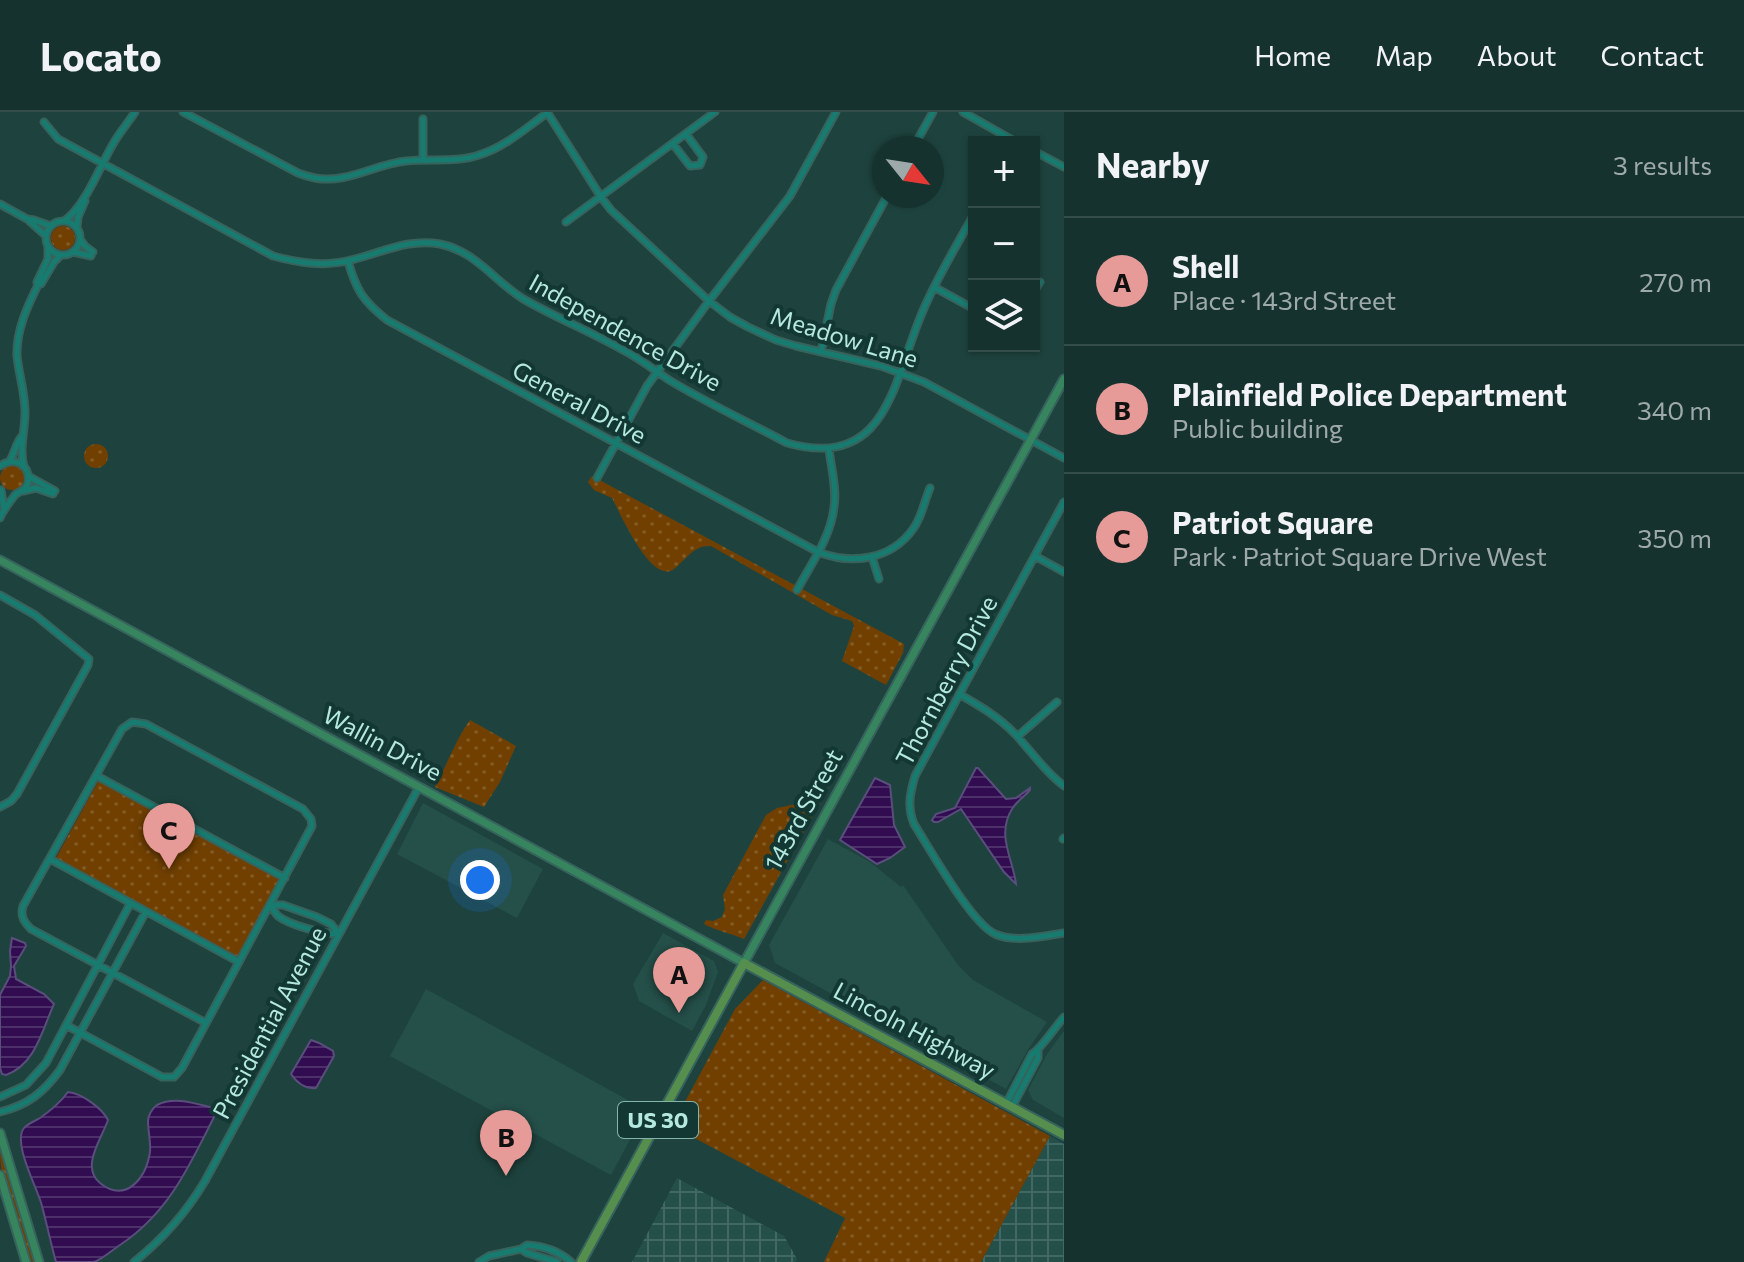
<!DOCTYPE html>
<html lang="en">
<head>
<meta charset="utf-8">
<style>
  body { margin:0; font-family:Commissioner,sans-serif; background:#233e3a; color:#f1f3f6 }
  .controls { position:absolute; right:24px; top:24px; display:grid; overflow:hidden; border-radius:0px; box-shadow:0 2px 6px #0004 }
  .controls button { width:72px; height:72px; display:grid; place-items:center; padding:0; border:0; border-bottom:2px solid #354d4a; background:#16322e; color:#f1f3f6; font:40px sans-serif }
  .compass { position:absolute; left:872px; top:24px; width:72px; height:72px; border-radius:50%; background:#16322e; box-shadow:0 2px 6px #0004; rotate:120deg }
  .you { position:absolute; left:480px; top:768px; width:28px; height:28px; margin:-20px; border:6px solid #fff; border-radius:50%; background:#1a73e8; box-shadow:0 0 0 12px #1a73e833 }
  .badge { display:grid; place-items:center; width:52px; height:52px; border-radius:50%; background:#e69b98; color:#111; font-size:26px; font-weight:700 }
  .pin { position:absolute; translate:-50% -66px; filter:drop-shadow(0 2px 4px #0008) }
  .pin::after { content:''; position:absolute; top:42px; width:28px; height:24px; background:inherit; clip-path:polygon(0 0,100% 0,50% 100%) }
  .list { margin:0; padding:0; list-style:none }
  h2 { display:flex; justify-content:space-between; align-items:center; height:104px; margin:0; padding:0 32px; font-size:34px }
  h2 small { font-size:26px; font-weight:400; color:#9eaaaa }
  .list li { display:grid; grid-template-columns:52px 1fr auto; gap:24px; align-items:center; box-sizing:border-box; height:128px; padding:0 32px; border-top:2px solid #354d4a }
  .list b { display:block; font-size:30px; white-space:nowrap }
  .list p { margin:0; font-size:26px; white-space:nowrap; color:#9eaaaa }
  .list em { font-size:26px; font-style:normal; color:#9eaaaa }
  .icon { flex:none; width:44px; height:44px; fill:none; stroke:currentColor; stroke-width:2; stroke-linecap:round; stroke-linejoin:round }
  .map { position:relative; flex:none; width:1064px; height:1150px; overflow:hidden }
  header { display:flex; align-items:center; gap:48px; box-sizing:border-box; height:112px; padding:0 40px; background:#16322e; border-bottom:2px solid #354d4a }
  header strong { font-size:38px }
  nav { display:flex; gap:44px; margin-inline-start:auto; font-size:28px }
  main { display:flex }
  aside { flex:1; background:#16322e }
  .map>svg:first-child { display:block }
  .built { fill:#254f49 }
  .industrial { fill:url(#industrial-grid) }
  .grass { fill:url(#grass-dots) }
  .water { fill:url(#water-rules); stroke:#594e7c; stroke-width:2 }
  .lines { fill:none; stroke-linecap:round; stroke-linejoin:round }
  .street-casing { stroke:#37635d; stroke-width:9 }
  .secondary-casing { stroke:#37635d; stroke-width:11 }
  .primary-casing { stroke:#37635d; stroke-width:12 }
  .street { stroke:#187b70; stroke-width:5 }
  .secondary { stroke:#37855e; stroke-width:7 }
  .primary { stroke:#568f4d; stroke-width:8 }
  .labels { text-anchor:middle; stroke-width:8; stroke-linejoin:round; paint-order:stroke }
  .shield { fill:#133833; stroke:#84b4ac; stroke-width:2 }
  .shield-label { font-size:22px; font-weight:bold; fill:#b5e9e0 }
  .street-label { font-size:24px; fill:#b5e9e0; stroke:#133833 }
</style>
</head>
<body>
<header>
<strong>Locato</strong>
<nav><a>Home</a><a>Map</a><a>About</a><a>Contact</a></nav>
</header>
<main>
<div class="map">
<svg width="1064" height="1150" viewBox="0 0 1064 1150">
  <defs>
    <pattern id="industrial-grid" width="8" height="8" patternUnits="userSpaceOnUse" patternTransform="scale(2)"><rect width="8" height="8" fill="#254f49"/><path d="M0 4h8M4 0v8" fill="none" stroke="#426863"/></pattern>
    <pattern id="grass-dots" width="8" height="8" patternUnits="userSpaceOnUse" patternTransform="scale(2)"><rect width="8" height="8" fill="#714000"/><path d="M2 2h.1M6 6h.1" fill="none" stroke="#835c25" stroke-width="1.8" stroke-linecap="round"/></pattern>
    <pattern id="water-rules" width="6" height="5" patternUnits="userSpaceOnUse" patternTransform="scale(2)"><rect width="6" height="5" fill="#310c51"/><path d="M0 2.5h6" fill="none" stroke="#4d2f6a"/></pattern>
  </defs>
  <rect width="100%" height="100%" fill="#1e433e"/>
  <path class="built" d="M423,691l120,66 -26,49 -120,-64z
    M828,727l42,23 31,25 2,-2 55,80 15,15 74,42 -18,26 -23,41 -231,-126 -6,-18z
    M663,821l51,28 4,11 -12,33 -14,26 -53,-30 -6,-17z
    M426,877l220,121 -35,65 -221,-119z
    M1063,920h1v86l-31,-18 -5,-10 19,-36z"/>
  <path class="industrial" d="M1050,1024l14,8v118h-83z
    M677,1066l107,58 13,23 -1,3h-164z"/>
  <path class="grass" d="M51 126a12 12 0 1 1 24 0a12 12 0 1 1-24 0Z
    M84 344a12 12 0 1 1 24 0a12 12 0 1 1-24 0Z
    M0 366a12 12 0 1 1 24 0a12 12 0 1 1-24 0Z
    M592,364l312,168 -1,9 -17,32 -44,-24 12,-35 -2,-5 -20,-6 -121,-69c-18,-1 -24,13 -37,23 -22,17 -54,-56 -62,-71l-18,-8 -6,-8z
    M470,608l46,26 -16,36 -16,25 -49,-20c12,-22 20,-46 35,-67z
    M99,668l183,99 -43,79 -183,-100z
    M829,674l-85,153c-14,-6 -27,-8 -40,-15l2,-4 7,1 9,-4 3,-8 -2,-14 43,-80 11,-7 30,-6 12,-5z
    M763,868l287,156 -69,126h-157l21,-44 -173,-92 63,-117z
    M0,1039l14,36 22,75h-4c-13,-33 -32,-75 -32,-111z"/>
  <path class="water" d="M976,656h2l28,31 10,-1 14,-10v2c-6,7 -14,12 -18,19 -16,26 1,50 4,75l-12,-12 -43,-63 -23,13h-4l-2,-2 4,-6 19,-6z
    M875,666l15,7 4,40 11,22 -15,11 -13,6 -37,-24z
    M12,826l13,5 1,3 -12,20 2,13 28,15 10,10c-12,26 -18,60 -48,71l-4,-1 -2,-6v-73l10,-19 1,-10 -1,-15z
    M311,928l8,3 14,8 1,5 -18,32c-10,1 -19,-5 -25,-14z
    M68,980c13,1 34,16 40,28 -6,18 -28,47 -8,63 26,21 46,-5 50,-31 1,-11 -2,-20 -2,-31 0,-5 4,-13 9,-16 19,-10 42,0 61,4 -27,53 -47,102 -98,136 -8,5 -17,14 -26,17 -11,0 -27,0 -38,0 -5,-18 -9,-37 -14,-56 -4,-17 -30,-63 -18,-78 3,-4 11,-7 16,-10 10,-7 20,-15 28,-26z"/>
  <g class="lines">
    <g class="street-casing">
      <path id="street" d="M183,0l115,61c5,2 12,4 17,5 32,6 60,-14 91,-17 24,-3 50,2 73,-6 26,-8 47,-27 68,-42
        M547,0l54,85 10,13 98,91 21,16 18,10 28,13 20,6 85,20 43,16 140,76
        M963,0l53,30
        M44,10l14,17 215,117c26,7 52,11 78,4 30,-7 57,-22 89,-16 36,7 56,39 85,56 32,18 66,32 98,50 16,8 31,20 46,30 38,23 79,42 118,63 101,28 106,-62 135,-130 14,-34 34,-66 52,-99
        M673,32l17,22 10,-1 3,-8 -17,-23
        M913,36l20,-36
        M1034,39l30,16
        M423,47v-40
        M0,92l27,15 19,17
        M27,107l7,1 17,6
        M64,109c21,-14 36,-55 49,-77 6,-11 15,-21 22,-32
        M46 126a17 17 0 1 1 34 0a17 17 0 1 1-34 0Z
        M566,110l149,-110
        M77,115l1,-10 7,-16 -1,-3
        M80,127l5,7 8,6
        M73,140l18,4
        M348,149c8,29 15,40 39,59l431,232c34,13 73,8 95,-23 9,-12 11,-27 17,-41
        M38,173l3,-1 13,-22 7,-7
        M934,175l40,22
        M1034,180l6,-10
        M821,240l10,-48 5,-14 51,-94
        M10,349c4,-7 7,-21 13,-26
        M0,354c6,-4 12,-6 19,-3 9,4 12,16 7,24 -4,5 -7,4 -11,8 -5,7 -12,15 -15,23
        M24,355c-5,-18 1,-36 1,-55 0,-19 -6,-37 -8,-56 -1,-25 10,-49 21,-71l-1,-3 11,-23v-12
        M28,364l27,15
        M597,366l50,-92 62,-85 81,-105 46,-84
        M1,378l3,19
        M23,379l13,-3 17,6
        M1064,390l-149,274c-5,17 -8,31 -1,48 16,25 57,99 81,110 21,9 48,2 69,-1
        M1035,444l29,16
        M872,445l7,22
        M797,478c14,-26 34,-53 37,-83 3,-19 -3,-39 -5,-58
        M0,483l35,20 54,44 -1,6 -71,129 -6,7 -11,6
        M959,582c21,12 40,23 57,41 16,17 28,36 48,51
        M1018,624l39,-34
        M97,664l188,102
        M1063,727l1,-1
        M50,747l189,103
        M270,793c3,4 5,8 8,11 11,9 46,18 59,18
        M270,793h13l34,12 14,7 7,9
        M66,913l96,52h12l8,-9 130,-242 -1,-7 -8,-10 -157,-85 -14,-2 -10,7 -99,177c-3,10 1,16 8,23l175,94
        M0,985l26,-12 20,-22 84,-159
        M1006,992l26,-50c9,-5 23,-27 32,-37
        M1012,995l26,-49v-7
        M0,1000c28,-7 43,-19 60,-42l85,-157
        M521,1137l6,4 30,9
        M134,1150c29,-23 52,-49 71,-81l214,-394
        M479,1150l10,-6 32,-7 6,-4c16,1 32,6 44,17"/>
    </g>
    <g class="secondary-casing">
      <path id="secondary" d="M0,448l744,403 320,-584
        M0,1021l39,129
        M0,1063l26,87"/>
    </g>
    <g class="primary-casing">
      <path id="primary" d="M581,1150l163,-299 320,172"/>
    </g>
    <use href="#street" class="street"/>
    <use href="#secondary" class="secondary"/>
    <use href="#primary" class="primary"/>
  </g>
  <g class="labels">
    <rect class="shield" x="618" y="990" width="80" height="36" rx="6"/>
    <g class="shield-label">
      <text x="658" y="1016">US 30</text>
    </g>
    <g class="street-label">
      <text transform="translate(625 221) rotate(29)" y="8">Independence Drive</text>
      <text transform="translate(844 226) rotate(17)" y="8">Meadow Lane</text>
      <text transform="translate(579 291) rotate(28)" y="8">General Drive</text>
      <text transform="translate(947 569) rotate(-62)" y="8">Thornberry Drive</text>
      <text transform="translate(382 632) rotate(28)" y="8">Wallin Drive</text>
      <text transform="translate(804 698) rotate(-61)" y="8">143rd Street</text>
      <text transform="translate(270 911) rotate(-62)" y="8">Presidential Avenue</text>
      <text transform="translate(914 919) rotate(28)" y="8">Lincoln Highway</text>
    </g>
  </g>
</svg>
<div class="controls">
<button>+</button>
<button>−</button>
<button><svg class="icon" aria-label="layers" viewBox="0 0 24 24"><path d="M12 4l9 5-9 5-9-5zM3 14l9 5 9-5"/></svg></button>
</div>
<svg class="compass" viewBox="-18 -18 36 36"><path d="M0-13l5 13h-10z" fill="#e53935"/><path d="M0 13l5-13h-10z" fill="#9eaaaa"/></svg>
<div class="you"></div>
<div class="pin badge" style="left:679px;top:901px">A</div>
<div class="pin badge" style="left:506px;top:1064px">B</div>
<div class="pin badge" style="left:169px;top:757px">C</div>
</div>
<aside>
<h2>Nearby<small>3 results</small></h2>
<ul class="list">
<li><span class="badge">A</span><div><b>Shell</b><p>Place · 143rd Street</p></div><em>270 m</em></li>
<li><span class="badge">B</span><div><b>Plainfield Police Department</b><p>Public building</p></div><em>340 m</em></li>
<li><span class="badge">C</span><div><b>Patriot Square</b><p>Park · Patriot Square Drive West</p></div><em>350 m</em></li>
</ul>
</aside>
</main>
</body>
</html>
